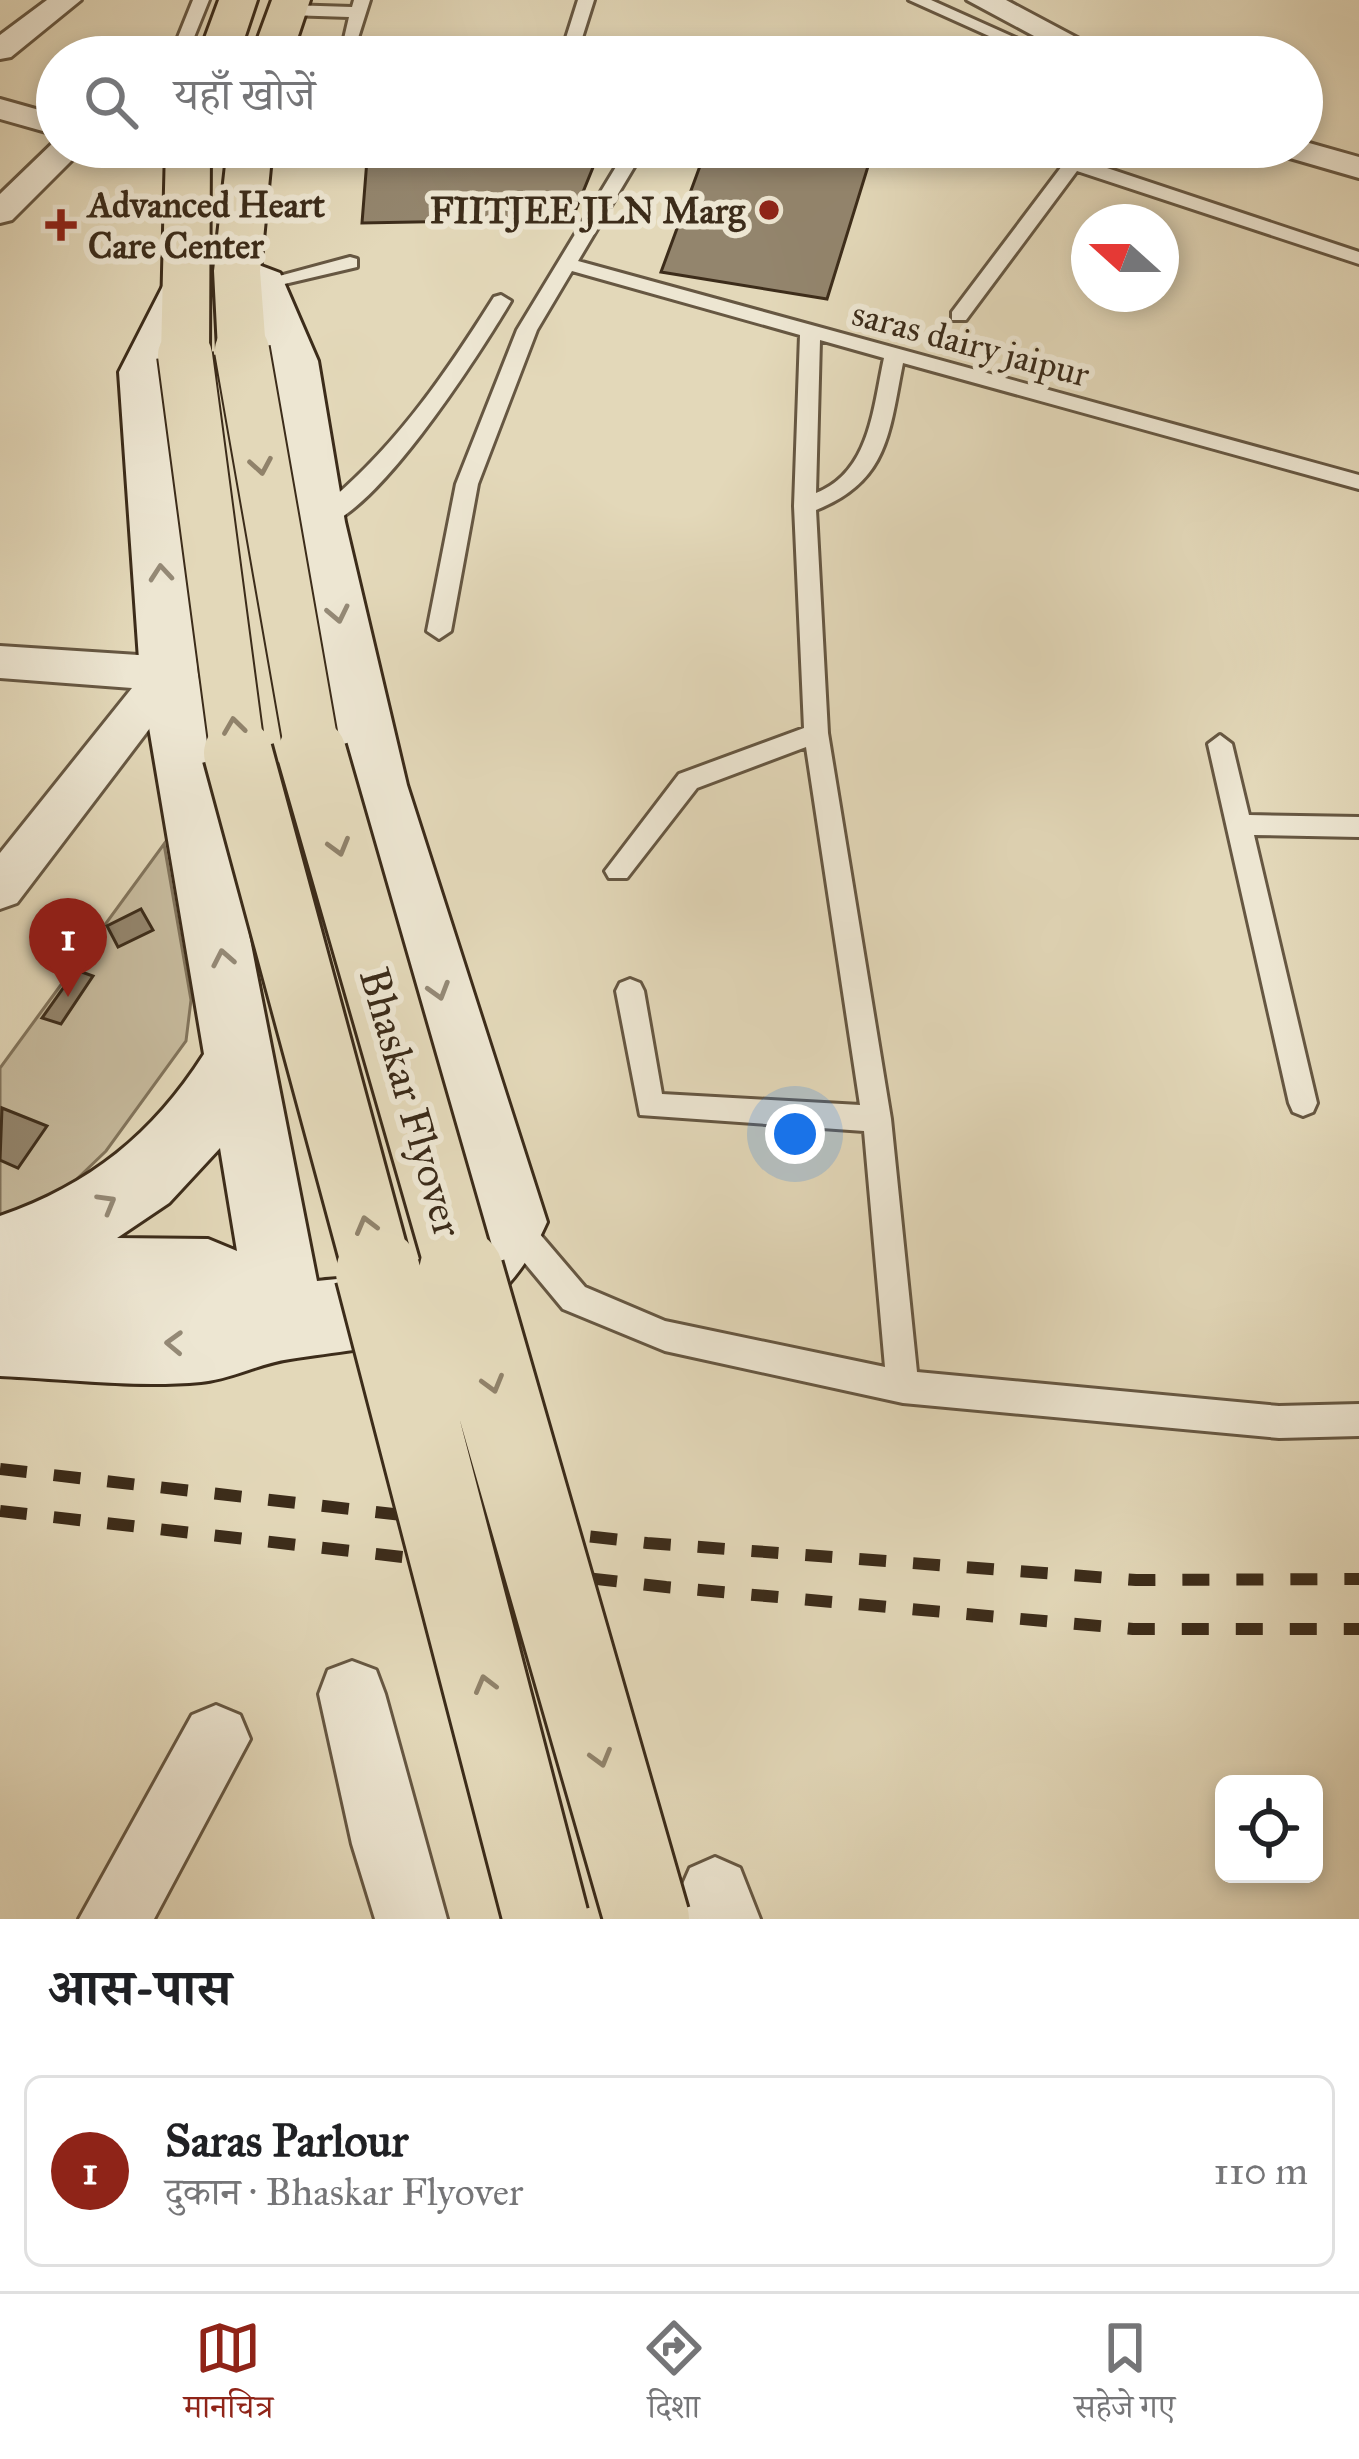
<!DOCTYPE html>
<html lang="hi">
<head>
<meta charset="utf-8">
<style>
  body { margin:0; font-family:"IM FELL Great Primer","Noto Serif Devanagari",serif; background:#f2f2f2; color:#202124 }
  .controls { position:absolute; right:36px; bottom:36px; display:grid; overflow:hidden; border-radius:18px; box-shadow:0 6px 18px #0003 }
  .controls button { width:108px; height:108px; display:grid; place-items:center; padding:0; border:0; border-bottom:3px solid #e0e0e0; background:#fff; color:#202124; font:60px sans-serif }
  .compass { position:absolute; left:1071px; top:204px; width:108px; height:108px; border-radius:50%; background:#fff; box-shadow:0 6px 18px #0003; rotate:291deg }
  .you { position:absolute; left:795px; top:1134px; width:42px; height:42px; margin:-30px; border:9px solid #fff; border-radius:50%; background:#1a73e8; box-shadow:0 0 0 18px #1a73e833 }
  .badge { display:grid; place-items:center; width:78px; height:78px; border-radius:50%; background:#8f2418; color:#fff; font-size:39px; font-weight:700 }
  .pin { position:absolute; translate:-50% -99px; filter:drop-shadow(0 3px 6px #0008) }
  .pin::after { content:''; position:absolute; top:63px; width:42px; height:36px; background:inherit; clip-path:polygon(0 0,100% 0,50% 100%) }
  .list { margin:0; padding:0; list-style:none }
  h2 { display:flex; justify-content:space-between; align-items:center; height:156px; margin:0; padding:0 48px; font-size:51px }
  h2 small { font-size:39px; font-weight:400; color:#757577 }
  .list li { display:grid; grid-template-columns:78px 1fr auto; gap:36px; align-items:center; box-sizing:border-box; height:192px; margin:0 24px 24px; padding:0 24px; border:3px solid #e0e0e0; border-radius:18px }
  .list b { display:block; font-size:45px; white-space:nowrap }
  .list p { margin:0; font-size:39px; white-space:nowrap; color:#757577 }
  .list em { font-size:39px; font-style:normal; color:#757577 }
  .icon { flex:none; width:66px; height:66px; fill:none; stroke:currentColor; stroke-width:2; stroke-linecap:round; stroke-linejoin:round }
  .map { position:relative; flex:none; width:1359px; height:1919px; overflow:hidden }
  .search { position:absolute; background:#fff; box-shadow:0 6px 18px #0003; left:36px; right:36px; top:36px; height:132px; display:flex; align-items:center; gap:30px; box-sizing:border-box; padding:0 42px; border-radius:66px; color:#757577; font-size:45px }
  .sheet { height:372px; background:#fff }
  nav { display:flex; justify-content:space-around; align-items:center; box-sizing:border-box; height:168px; border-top:3px solid #e0e0e0; background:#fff; font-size:33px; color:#757577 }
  nav a { display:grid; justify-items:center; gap:6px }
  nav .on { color:#8f2418 }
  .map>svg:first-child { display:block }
  .green { fill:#c7bb9e; stroke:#82745c; stroke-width:3 }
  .building { fill:#93856d; stroke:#3c2c1a; stroke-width:3 }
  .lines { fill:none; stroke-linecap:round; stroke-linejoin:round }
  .lane-casing { stroke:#665742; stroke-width:6 }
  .street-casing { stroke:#665742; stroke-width:6 }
  .secondary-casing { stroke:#3c2c1a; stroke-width:6 }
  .primary-casing { stroke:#3c2c1a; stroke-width:6 }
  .lane { fill:#ede6d2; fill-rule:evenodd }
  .street { fill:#ede6d2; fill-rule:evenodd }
  .secondary { fill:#ede6d2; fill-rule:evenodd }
  .primary { fill:#e3d8b9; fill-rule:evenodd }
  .rail { stroke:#3c2c1a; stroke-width:12; stroke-dasharray:27 27; stroke-linecap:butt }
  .primary-bridge-far2-casing { stroke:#3c2c1a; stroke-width:58; stroke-linecap:butt }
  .primary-bridge-far1-casing { stroke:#3c2c1a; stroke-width:74; stroke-linecap:butt }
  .primary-bridge-casing { stroke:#3c2c1a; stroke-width:90; stroke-linecap:butt }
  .primary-bridge-far2 { stroke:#e3d8b9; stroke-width:54 }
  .primary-bridge-far1 { stroke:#e3d8b9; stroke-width:68 }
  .primary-bridge { stroke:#e3d8b9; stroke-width:84 }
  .oneway { stroke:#90826a }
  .oneway2 { stroke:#948976 }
  .poi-dot { fill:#8f2418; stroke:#ede6d2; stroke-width:4.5 }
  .labels { text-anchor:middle; stroke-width:12; stroke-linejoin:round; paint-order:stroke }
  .far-poi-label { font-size:36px; font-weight:bold; fill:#3c2c1a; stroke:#ede6d2; text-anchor:start }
  .far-street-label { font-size:36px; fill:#3c2c1a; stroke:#ede6d2 }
  .street-label { font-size:42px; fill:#3c2c1a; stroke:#ede6d2 }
</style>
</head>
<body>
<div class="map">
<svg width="1359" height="1919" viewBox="0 0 1359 1919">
  <rect width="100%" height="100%" fill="#e3d8b9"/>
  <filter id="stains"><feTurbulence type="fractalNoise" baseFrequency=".00167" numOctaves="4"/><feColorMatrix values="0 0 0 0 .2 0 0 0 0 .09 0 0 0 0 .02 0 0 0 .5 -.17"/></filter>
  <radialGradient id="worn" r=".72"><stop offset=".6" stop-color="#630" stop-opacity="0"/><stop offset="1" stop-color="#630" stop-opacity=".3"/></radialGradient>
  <path class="green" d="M164,844l27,156 -5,41 -80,110 -54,52 -52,14v-149z"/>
  <path class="building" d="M368,147h118l112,8 -26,64 -210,4z
    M707,147h167l-47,152 -166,-27z
    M141,909l12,21 -35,17 -11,-21z
    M76,970l17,6 -32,48 -19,-6z
    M2,1108l45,18 -29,42 -18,-8z"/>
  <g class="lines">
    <g class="lane-casing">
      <path id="lane" d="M193,0h16l-23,57h-16z
        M354,0h16l-12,38 19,12 30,7h-42l-22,-14 6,-26 -61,-2 -8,-5 8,-5 64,2z
        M578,0h16l-18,57h-16z
        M909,0h22l127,57h-22z
        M628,147h18l-68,114 781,214v14l-456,-126c-14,69 -14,118 -87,147l12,223 63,386 26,253 362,34 80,-2v32l-80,2 -376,-35 -238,-52 -102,-42 -64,-77 -4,-10 4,-10 11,-4 11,4 64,75 80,34 220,46 -21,-236 -224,-16 -24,-124 4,-8 10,-4 10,4 4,8 18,103 198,11 -54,-358 -109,41 -70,90h-18l-4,-7 74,-97 125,-46 -10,-222 6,-171 -228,-64 -35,59 -59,154 -27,147 -12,8 -12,-8 29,-147 61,-154zM820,340l64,18c-11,50 -14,114 -68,135z
        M1012,147h27l41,12 279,93v12l-282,-93 -111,149h-14v-8l110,-146z
        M350,257l7,2v8l-94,22 -10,-6z
        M501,295l10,6c-26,44 -147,237 -201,226v-10c80,-62 131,-136 184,-220z
        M1220,735l12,9 17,71 110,2v20l-105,-2 63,268 -4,9 -10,4 -10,-4 -4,-9 -81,-359z"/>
    </g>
    <g class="street-casing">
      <path id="street" d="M47,0h34l-70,57 -11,2v-24z
        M967,0h39l107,57h-40z
        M0,99l57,16v20l-57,-16z
        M56,140l1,7h28l-73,73 -12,3v-29z
        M1302,141l57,16v21l-83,-24 -5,-7h31z
        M0,646l169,11 16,5 6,12 -174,229 -17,6v-56l132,-165 -132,-10z
        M352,1661l24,9 9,24 62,225h-72l-23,-75 -33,-150 9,-24z
        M216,1705l24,10 10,24 -96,180h-75l113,-204z
        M715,1857l25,11 20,51h-72l-9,-26 11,-25z"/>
    </g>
    <g class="secondary-casing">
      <path id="secondary" d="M237,257l43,16 38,88 27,161 62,263 140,437c-54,122 -141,119 -257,137 -30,4 -58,20 -89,23 -66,6 -134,-3 -201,-6v-160c90,-31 153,-82 204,-162l-64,-380 -21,-302 46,-90h34l7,10 -37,80 29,302 119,607c60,-6 120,-8 155,-64l-127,-432 -54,-263 -23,-161 -25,-70 -29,-20 7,-10zM220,1148l17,103 -29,-12 -91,-1 52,-35z"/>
    </g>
    <g class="primary-casing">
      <path id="primary" d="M219,0h38l-19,57h-40z
        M272,0h38l-19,57h-40z
        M166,147h44l-1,208 -7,11 -17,4 -17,-4 -7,-11z
        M228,147h44l-12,124 6,79 -7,11 -17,4 -17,-4 -7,-11 -4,-79z"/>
    </g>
    <use href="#lane" class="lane"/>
    <use href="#street" class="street"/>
    <use href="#secondary" class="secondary"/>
    <use href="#primary" class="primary"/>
    <path class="rail" d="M0,1469l647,74 489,37 223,-1
      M0,1511l666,76 467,42h226"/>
    <g class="primary-bridge-far2-casing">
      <path id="primary-bridge-far2" d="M242,350l71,406
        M185,355l53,401"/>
    </g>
    <g class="primary-bridge-far1-casing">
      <path id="primary-bridge-far1" d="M238,753l141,522
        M312,753l150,522"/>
    </g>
    <g class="primary-bridge-casing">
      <path id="primary-bridge" d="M378,1272l168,647
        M461,1272l186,647"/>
    </g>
    <use href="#primary-bridge-far2" class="primary-bridge-far2"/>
    <use href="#primary-bridge-far1" class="primary-bridge-far1"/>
    <use href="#primary-bridge" class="primary-bridge"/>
  </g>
  <defs><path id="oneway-chevron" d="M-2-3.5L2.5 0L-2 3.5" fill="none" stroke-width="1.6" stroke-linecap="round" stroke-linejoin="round" transform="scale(3)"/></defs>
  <g class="oneway">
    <use href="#oneway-chevron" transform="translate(261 466) rotate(80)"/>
    <use href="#oneway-chevron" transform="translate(234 726) rotate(-98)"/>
    <use href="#oneway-chevron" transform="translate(339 847) rotate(74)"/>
    <use href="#oneway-chevron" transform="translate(366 1225) rotate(-105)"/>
    <use href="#oneway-chevron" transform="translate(493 1384) rotate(74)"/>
    <use href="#oneway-chevron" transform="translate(485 1684) rotate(-105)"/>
    <use href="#oneway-chevron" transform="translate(601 1758) rotate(74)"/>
  </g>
  <g class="oneway2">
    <use href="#oneway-chevron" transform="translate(161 573) rotate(-95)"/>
    <use href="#oneway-chevron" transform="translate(338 614) rotate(78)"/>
    <use href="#oneway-chevron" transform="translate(223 958) rotate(-101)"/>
    <use href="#oneway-chevron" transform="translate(439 991) rotate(73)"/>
    <use href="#oneway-chevron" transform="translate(107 1203) rotate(-30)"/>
    <use href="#oneway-chevron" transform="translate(174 1343) rotate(-178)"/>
  </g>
  <g class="poi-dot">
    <circle cx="769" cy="210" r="12"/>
    <path d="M55 207h12v12h12v12h-12v12h-12v-12h-12v-12h12z"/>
  </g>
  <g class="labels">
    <g class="far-poi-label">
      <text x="88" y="217">Advanced Heart<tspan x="88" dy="41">Care Center</tspan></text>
      <text x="745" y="223" text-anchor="end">FIITJEE JLN Marg</text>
    </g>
    <g class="far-street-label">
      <text transform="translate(971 343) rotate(15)" y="13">saras dairy jaipur</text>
    </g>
    <g class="street-label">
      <text transform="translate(412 1102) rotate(74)" y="15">Bhaskar Flyover</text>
    </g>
  </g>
  <rect width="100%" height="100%" filter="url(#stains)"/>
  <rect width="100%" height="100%" fill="url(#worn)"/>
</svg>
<div class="controls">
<button><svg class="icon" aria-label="locate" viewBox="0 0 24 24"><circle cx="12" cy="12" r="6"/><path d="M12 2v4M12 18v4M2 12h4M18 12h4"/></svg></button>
</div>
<svg class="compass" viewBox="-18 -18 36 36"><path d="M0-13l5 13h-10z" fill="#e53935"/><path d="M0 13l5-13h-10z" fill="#757577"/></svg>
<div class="you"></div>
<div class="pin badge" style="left:68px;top:997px">1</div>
<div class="search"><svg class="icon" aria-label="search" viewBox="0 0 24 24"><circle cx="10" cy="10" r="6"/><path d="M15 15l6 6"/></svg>यहाँ खोजें</div>
</div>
<section class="sheet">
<h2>आस-पास<small></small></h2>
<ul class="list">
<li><span class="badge">1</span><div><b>Saras Parlour</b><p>दुकान · Bhaskar Flyover</p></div><em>110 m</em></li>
</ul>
</section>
<nav>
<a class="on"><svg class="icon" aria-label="map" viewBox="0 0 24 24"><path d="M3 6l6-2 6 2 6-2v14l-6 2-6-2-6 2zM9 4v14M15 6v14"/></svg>मानचित्र</a>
<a><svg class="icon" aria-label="directions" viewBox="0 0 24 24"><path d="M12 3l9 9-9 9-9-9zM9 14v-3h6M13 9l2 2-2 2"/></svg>दिशा</a>
<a><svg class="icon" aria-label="saved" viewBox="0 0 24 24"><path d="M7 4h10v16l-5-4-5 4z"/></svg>सहेजे गए</a>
</nav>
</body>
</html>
